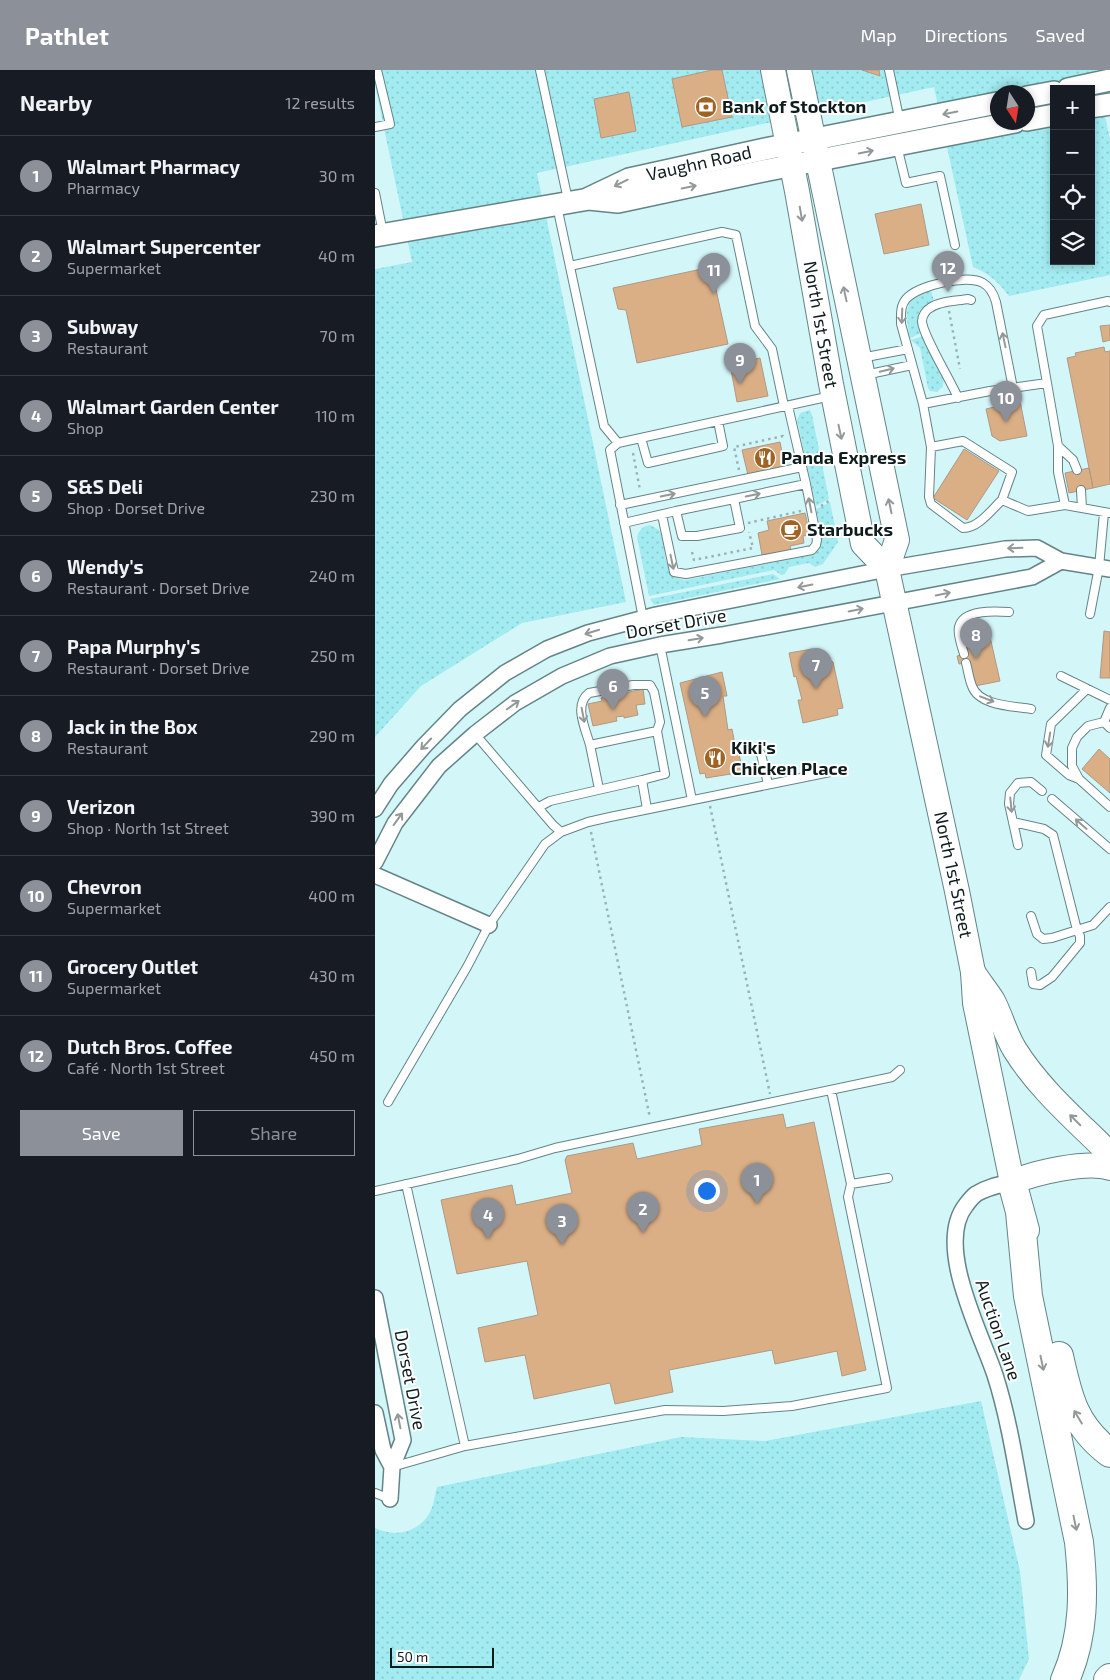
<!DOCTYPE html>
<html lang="en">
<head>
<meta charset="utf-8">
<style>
  body { margin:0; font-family:"Exo 2",sans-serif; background:#242831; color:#f1f3f6 }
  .controls { position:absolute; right:15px; top:15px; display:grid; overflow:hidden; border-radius:0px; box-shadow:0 2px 8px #0003 }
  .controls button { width:45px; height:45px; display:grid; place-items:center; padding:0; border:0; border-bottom:1px solid #363941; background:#171b24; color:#f1f3f6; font:25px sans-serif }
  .compass { position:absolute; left:615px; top:15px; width:45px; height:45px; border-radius:50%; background:#171b24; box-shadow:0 2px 8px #0003; rotate:168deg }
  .scale { position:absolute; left:15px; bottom:12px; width:104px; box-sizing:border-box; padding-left:5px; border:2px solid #0f1c1c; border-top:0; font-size:14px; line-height:18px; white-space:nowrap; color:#0f1c1c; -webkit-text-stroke:4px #fff; paint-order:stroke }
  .you { position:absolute; left:331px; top:1120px; width:18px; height:18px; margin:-12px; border:4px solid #fff; border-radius:50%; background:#1a73e8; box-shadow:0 0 0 8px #1a73e833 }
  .badge { display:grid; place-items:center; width:32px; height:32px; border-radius:50%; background:#8c9099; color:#fff; font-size:16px; font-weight:700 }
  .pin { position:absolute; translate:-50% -41px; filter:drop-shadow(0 1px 2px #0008) }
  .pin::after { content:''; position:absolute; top:26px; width:18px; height:15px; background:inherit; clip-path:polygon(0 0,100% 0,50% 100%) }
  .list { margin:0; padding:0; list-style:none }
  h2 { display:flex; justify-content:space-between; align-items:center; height:65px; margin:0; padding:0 20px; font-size:21px }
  h2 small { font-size:16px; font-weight:400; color:#9ea1a6 }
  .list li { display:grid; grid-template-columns:32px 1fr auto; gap:15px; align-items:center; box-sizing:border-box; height:80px; padding:0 20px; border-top:1px solid #363941 }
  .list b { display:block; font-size:19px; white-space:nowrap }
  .list p { margin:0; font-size:16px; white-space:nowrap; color:#9ea1a6 }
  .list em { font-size:16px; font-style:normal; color:#9ea1a6 }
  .actions { display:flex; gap:10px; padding:15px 20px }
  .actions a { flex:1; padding:11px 0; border:1px solid #8c9099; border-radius:0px; text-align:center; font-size:18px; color:#8c9099 }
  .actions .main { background:#8c9099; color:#fff }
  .icon { flex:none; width:28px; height:28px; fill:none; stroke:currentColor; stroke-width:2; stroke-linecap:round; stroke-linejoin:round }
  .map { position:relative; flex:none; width:735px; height:1610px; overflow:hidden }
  header { display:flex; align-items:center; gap:30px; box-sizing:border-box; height:70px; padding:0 25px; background:#8c9099; color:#fff }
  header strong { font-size:24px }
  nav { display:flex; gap:28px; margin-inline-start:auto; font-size:18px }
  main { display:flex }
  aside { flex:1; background:#171b24 }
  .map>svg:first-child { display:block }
  .grass { fill:url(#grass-dots); fill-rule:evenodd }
  .building { fill:#daaf86; stroke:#ae9986 }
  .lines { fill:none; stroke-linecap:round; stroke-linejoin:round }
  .lane-casing { stroke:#648486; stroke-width:10 }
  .street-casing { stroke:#648486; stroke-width:18 }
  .secondary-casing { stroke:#648486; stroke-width:24 }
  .primary-casing { stroke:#648486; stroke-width:26 }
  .highway-casing { stroke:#648486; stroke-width:30 }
  .path { stroke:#97b4b5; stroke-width:2.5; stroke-dasharray:2.5 4; stroke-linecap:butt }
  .lane { stroke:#fff; stroke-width:8 }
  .street { stroke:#fff; stroke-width:15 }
  .secondary { stroke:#fff; stroke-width:21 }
  .primary { stroke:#fff; stroke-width:24 }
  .highway { stroke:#fff; stroke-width:28 }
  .oneway { stroke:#939999 }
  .labels { text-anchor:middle; stroke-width:4; stroke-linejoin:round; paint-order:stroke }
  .poi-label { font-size:18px; font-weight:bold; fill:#0f1c1c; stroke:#fff; text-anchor:start }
  .street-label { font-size:18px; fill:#0f1c1c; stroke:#fff }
</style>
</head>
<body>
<header>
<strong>Pathlet</strong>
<nav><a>Map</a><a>Directions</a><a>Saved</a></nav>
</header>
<main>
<aside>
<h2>Nearby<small>12 results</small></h2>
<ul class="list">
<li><span class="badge">1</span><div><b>Walmart Pharmacy</b><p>Pharmacy</p></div><em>30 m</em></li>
<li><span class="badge">2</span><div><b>Walmart Supercenter</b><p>Supermarket</p></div><em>40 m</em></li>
<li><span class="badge">3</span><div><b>Subway</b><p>Restaurant</p></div><em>70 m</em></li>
<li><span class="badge">4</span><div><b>Walmart Garden Center</b><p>Shop</p></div><em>110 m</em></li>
<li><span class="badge">5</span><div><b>S&amp;S Deli</b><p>Shop · Dorset Drive</p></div><em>230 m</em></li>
<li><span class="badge">6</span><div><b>Wendy's</b><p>Restaurant · Dorset Drive</p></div><em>240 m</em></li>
<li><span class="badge">7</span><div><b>Papa Murphy's</b><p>Restaurant · Dorset Drive</p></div><em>250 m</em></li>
<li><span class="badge">8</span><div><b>Jack in the Box</b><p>Restaurant</p></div><em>290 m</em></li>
<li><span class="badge">9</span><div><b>Verizon</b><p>Shop · North 1st Street</p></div><em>390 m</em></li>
<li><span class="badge">10</span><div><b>Chevron</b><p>Supermarket</p></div><em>400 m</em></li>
<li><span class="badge">11</span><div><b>Grocery Outlet</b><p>Supermarket</p></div><em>430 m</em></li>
<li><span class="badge">12</span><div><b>Dutch Bros. Coffee</b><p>Café · North 1st Street</p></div><em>450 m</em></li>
</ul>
<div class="actions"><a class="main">Save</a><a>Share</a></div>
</aside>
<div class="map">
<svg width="735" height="1610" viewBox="0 0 735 1610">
  <defs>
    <pattern id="grass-dots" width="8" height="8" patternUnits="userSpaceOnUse" patternTransform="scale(1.25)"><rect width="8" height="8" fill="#a2ebf0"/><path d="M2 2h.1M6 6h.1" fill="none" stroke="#8ac9cd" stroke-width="1.8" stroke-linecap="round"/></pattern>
  </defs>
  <rect width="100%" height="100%" fill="#d3f7f9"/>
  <path class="grass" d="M0,0h721l14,70v135l-101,21c-11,-14 -19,-22 -36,-29l-39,-180 -397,86 89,429 -104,21 -101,63 -46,51v-468l37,-7 -37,-177zM679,19h37v172h-37zM622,22h30v30h-30z
    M556,221l3,10c-16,5 -20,18 -13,32l-11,5c-5,-24 -7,-42 21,-47z
    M548,266l21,41 -1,9 -6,6 -7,-1 -2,-3 -8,-40 -9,-8z
    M435,340l2,5 17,84 -13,7 -19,-86 3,-7z
    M455,432l8,40 -15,22 -8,3 -6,-4 -20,4 -4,7 -4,1 -7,-5 -125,26 -12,-59c2,-7 6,-11 13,-12l9,5c9,17 1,48 27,50l127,-26c14,-11 6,-30 3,-45z
    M398,504l7,5 -126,26 -4,-6z
    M606,1331l39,170 9,88 -10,21h-644v-152c21,10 46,4 56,-18 3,-7 4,-16 6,-23l244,-50 84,4z"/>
  <path class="building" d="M337,0h10l10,47 -50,10 -10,-48z
    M487,0h17l1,6z
    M254,22l7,39 -35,7 -7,-39z
    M546,134l8,41 -45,9 -9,-40z
    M336,197l17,77 -91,19 -11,-53 -8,-1 -5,-21z
    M735,255v15l-7,2 -3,-16z
    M729,277l1,5 5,-1v133l-17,4 -26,-130 9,-2 -1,-3z
    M385,288l8,38 -31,6 -7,-38z
    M645,331l7,35 -27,5 -8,-5 -6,-27z
    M405,372l5,25 -37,8 -6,-25z
    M589,379l35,22 -32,49 -34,-22z
    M714,398l4,20 -24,5 -4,-20z
    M430,443l5,22 -7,1 1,7 -14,3 1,4 -29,5 -4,-22 11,-3 -2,-9z
    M613,558l12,53 -25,5 -5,-24 -11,2 -2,-8 11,-3 -4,-20z
    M729,561l6,1v46h-10z
    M437,579l21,13 10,46 -6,1 1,6 -35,8 -5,-23h4l-6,-24 -2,1 -5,-24z
    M347,602l5,24h-4l5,34 4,-1 4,21h-3v5l6,-1 4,18 -37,6 -1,-5 -5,1 -20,-91z
    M268,619l2,15 -9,1 2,10 -14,3v-2l-8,1 1,4 -24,5 -5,-22 14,-3 -1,-3z
    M724,679l11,10v34l-28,-24z
    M408,1044l3,14 28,-6 52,248 -24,6 -5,-25 -62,13 -3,-14 -103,20 4,22 -58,12 -5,-21 -76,16 -9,-44 -40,7 -7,-34 60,-13 -11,-54 -70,13 -16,-74 71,-15 4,20 56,-12 -7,-33 2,-4 66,-13 4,16 65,-14 -3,-16z"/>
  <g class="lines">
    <g class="lane-casing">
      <path id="lane" d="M165,0l28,130
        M514,0l11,52
        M0,57l15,-3 -13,-54
        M522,76l9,37 34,-7 15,69
        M0,123l8,40
        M182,136l47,220 14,17
        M195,196l152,-34 14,3 19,91 17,23 12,57
        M735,232l-2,-1 -64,14 -7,11 21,120v26l7,33 45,8
        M486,288l47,-9
        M490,305l47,-10
        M638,318l-17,-86c-2,-7 -6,-15 -13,-19 -15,-9 -65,2 -77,16 -6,7 -5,16 -5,25l22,80 8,43 32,-6 49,31 -10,28 26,11 37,-6
        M583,328c-7,-17 -36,-64 -36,-77 0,-5 4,-11 8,-13 9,-7 27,-7 38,-9l3,1
        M548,334l67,-13 57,-8
        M266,368l7,25 75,-17 -5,-25
        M683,376l15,14 4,10
        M556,377l-2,50 2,7 32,24c16,0 29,-19 39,-28
        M706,420l1,18
        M245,435l182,-38
        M301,441l58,-12
        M287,445l12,57 12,2 126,-24 4,-5 1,-5 -11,-56 -18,-78
        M249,453l52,-12 6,25h15l43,-8 -6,-29 72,-15
        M715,544l9,-47 5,-54
        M268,548l-33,-168 8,-7 213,-47
        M285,575l32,155
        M589,584c-2,-8 -7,-19 -5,-27 4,-18 36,-16 50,-15
        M591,593c2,7 3,16 6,23 7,20 41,20 59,23
        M686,606l49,24
        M712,619l-36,35 -5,31 23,20 10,4 31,28
        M735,638l-6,14 6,6
        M100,664l78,91 8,7
        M215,675c-4,-15 -17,-40 -1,-52l44,-8h17l4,7 6,30 -3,9
        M386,684l7,30
        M704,709l-7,-13v-18l5,-11 11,-11 16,-4
        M224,719l-9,-44 67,-14 8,43 -23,6
        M677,729l58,50
        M164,737l11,-6 92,-21 5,29
        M638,752l31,7 9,6 24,95 3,6v7l-28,34 -12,8 -7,-1 -2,-12
        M643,775l-9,-41 1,-11 8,-10 13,-1 11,9
        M656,846l6,18 6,5 9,-1 41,-13 17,-18
        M13,1032l79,-135 22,-42 56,-81 16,-12 27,-10 22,-5 230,-47
        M31,1114l59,262
        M476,1114l37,-6
        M0,1121l143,-32 37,-11 337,-71 8,-7
        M17,1397l73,-21 200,-36 58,1 69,-5 95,-18 -39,-191 3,-13 -20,-94
        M0,1423l15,6"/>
    </g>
    <g class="street-casing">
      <path id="street" d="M0,739l16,-25 33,-38 36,-37 45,-36 42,-24 41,-16 68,-18 231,-46 118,-20 32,-1 24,13 49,8
        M0,792l20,-39 44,-57 36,-32 40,-31 47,-27 48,-20 50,-11 62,-10 310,-58 29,-16
        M0,805l114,50
        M637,1112c-13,3 -25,5 -36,12 -4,3 -7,7 -10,11 -32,40 15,128 29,170 15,47 22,98 31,146
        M0,1228l28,142 -11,27 -2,32
        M0,1343l8,37 9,17"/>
    </g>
    <g class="secondary-casing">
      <g id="secondary">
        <path d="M693,19l42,-9"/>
        <path d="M652,27l27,-5"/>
        <path d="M716,37l19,-3"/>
        <path d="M652,50l27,-5"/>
        <path id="s1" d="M214,128l40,-19 136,-30 232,-46"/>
        <path d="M0,166l214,-37 29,3 150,-32 247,-48"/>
      </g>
    </g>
    <g class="primary-casing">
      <g id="primary">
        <path id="s2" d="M398,0l24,121 34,193 32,160 24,25 70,322 16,81 2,31 37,179c23,-9 75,-22 98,-14"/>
        <path d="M424,0l98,470 -10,29"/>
        <path d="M598,902c6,10 14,19 20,29 8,15 12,33 22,49 25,40 62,71 95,104"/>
      </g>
    </g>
    <g class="highway-casing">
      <path id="highway" d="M637,1112l13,48
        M645,1142l8,84 51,246c5,47 6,94 -14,138
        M684,1286c9,41 15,70 51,97
        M733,1610l2,-2"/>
    </g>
    <path class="path" d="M574,241l11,58
      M258,383l7,37
      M364,400l-5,-23 49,-11 1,3
      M446,436l11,-7
      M373,453l53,-12
      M317,482l2,8 59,-12 -4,-16
      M335,736l60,288
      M216,762l59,286"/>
    <use href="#lane" class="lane"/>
    <use href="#street" class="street"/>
    <use href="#secondary" class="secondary"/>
    <use href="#primary" class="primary"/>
    <use href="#highway" class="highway"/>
  </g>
  <defs><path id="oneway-shaft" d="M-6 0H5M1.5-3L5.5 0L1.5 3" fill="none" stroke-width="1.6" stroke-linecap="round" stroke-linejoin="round" transform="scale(1.25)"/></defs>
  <g class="oneway">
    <use href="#oneway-shaft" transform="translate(575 43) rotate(168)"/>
    <use href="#oneway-shaft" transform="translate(491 82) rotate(-11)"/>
    <use href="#oneway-shaft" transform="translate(246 113) rotate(154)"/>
    <use href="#oneway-shaft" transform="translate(314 117) rotate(-12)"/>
    <use href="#oneway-shaft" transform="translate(426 144) rotate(80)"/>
    <use href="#oneway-shaft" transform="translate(470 224) rotate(-102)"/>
    <use href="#oneway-shaft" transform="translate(527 246) rotate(92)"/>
    <use href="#oneway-shaft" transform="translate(629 270) rotate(-102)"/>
    <use href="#oneway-shaft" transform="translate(512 300) rotate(-13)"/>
    <use href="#oneway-shaft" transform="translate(465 362) rotate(78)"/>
    <use href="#oneway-shaft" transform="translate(293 425) rotate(-12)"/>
    <use href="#oneway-shaft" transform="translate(378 425) rotate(-12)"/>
    <use href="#oneway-shaft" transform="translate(435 435) rotate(-101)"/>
    <use href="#oneway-shaft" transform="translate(515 436) rotate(-102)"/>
    <use href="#oneway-shaft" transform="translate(640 478) rotate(178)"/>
    <use href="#oneway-shaft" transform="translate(297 492) rotate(78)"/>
    <use href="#oneway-shaft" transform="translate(430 516) rotate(169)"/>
    <use href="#oneway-shaft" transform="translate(568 524) rotate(-11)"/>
    <use href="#oneway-shaft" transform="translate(481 540) rotate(-11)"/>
    <use href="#oneway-shaft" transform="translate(217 562) rotate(163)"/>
    <use href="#oneway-shaft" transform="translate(321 569) rotate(-9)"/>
    <use href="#oneway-shaft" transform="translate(612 629) rotate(21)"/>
    <use href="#oneway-shaft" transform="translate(138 635) rotate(-35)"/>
    <use href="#oneway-shaft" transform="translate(208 645) rotate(79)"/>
    <use href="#oneway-shaft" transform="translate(674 670) rotate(99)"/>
    <use href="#oneway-shaft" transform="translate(51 674) rotate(133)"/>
    <use href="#oneway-shaft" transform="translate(636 735) rotate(84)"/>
    <use href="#oneway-shaft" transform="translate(23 749) rotate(-54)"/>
    <use href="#oneway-shaft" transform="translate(706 754) rotate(-139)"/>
    <use href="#oneway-shaft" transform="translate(700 1050) rotate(-135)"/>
    <use href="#oneway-shaft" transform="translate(667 1293) rotate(78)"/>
    <use href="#oneway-shaft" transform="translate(703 1347) rotate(-121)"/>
    <use href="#oneway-shaft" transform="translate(24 1351) rotate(-101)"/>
    <use href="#oneway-shaft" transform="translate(700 1453) rotate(78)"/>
  </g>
  <defs>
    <g id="bank-disc" transform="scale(1.125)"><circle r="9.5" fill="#9f6424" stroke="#fff"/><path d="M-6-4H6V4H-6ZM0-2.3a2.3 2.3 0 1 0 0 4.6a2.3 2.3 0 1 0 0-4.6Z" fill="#fff"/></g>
    <g id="restaurant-disc" transform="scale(1.125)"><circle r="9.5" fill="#9f6424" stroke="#fff"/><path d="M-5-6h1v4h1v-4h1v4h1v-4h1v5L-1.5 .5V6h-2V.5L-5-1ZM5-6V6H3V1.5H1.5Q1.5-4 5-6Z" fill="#fff"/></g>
    <g id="cafe-disc" transform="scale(1.125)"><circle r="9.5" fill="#9f6424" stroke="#fff"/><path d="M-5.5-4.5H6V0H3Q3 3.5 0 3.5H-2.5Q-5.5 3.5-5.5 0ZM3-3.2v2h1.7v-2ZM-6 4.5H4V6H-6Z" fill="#fff"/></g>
  </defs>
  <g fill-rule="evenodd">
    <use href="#bank-disc" x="331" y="37"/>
    <use href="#restaurant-disc" x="390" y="388"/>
    <use href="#cafe-disc" x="416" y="460"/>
    <use href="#restaurant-disc" x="340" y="688"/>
  </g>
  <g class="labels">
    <g class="poi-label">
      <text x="347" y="43">Bank of Stockton</text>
      <text x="406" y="394">Panda Express</text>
      <text x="432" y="466">Starbucks</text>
      <text x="356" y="684">Kiki's<tspan x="356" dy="21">Chicken Place</tspan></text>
    </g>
    <g class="street-label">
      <text dy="6" stroke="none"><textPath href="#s1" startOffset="116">Vaughn Road</textPath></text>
      <text dy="6" stroke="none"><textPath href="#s2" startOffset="259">North 1st Street</textPath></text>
      <text transform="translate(301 554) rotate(-10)" y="6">Dorset Drive</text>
      <text dy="6" stroke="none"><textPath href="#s2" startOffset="830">North 1st Street</textPath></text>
      <text transform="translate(623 1260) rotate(71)" y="6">Auction Lane</text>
      <text transform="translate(35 1310) rotate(79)" y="6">Dorset Drive</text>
    </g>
  </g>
</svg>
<div class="controls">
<button>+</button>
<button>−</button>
<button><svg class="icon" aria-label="locate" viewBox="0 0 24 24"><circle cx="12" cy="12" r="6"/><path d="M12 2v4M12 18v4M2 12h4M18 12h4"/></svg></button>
<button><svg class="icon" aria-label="layers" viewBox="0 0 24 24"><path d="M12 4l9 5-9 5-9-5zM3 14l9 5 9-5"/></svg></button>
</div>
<svg class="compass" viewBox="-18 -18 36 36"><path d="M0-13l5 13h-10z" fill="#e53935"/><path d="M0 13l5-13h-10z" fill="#9ea1a6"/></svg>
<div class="scale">50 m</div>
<div class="you"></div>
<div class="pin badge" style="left:382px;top:1134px">1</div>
<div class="pin badge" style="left:268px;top:1163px">2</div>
<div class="pin badge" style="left:187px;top:1175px">3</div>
<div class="pin badge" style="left:113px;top:1169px">4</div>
<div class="pin badge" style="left:330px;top:647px">5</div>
<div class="pin badge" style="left:238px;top:640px">6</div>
<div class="pin badge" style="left:441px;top:619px">7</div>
<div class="pin badge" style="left:601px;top:589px">8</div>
<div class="pin badge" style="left:365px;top:314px">9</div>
<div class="pin badge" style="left:631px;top:352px">10</div>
<div class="pin badge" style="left:339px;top:224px">11</div>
<div class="pin badge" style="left:573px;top:222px">12</div>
</div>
</main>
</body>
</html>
